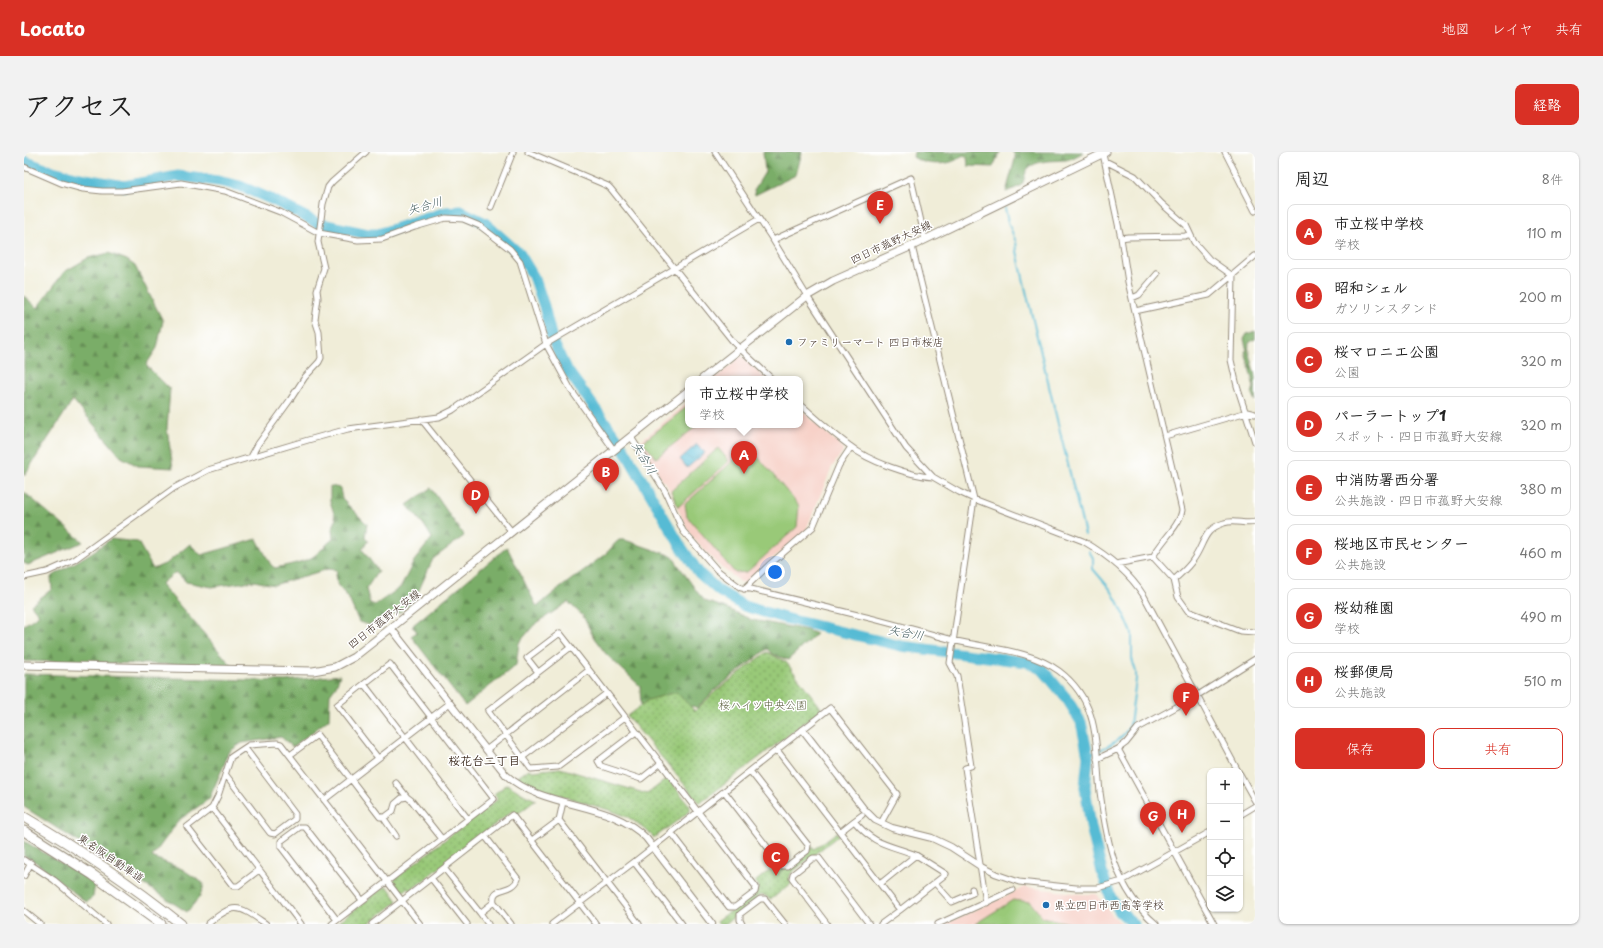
<!DOCTYPE html>
<html lang="ja">
<head>
<meta charset="utf-8">
<style>
  body { margin:0; font-family:"Playpen Sans","Klee One",sans-serif; background:#f2f2f2; color:#222 }
  .controls { position:absolute; right:12px; bottom:12px; display:grid; overflow:hidden; border-radius:8px; box-shadow:0 1px 3px #0004 }
  .controls button { width:36px; height:36px; display:grid; place-items:center; padding:0; border:0; border-bottom:1px solid #e0e0e0; background:#fff; color:#222; font:20px sans-serif }
  .you { position:absolute; left:751px; top:420px; width:14px; height:14px; margin:-10px; border:3px solid #fff; border-radius:50%; background:#1a73e8; box-shadow:0 0 0 6px #1a73e833 }
  .badge { display:grid; place-items:center; width:26px; height:26px; border-radius:50%; background:#d93025; color:#fff; font-size:13px; font-weight:700 }
  .pin { position:absolute; translate:-50% -33px; filter:drop-shadow(0 1px 2px #0008) }
  .pin::after { content:''; position:absolute; top:21px; width:14px; height:12px; background:inherit; clip-path:polygon(0 0,100% 0,50% 100%) }
  .popup { position:absolute; left:661px; top:224px; width:118px; height:52px; box-sizing:border-box; display:grid; place-content:center; border-radius:8px; background:#fff; filter:drop-shadow(0 1px 3px #0005); font-size:13px; white-space:nowrap; color:#767676 }
  .popup b { font-size:15px; color:#222 }
  .popup::after { content:''; position:absolute; left:50%; top:100%; margin-left:-8px; border:8px solid transparent; border-top-color:#fff }
  .list { margin:0; padding:0; list-style:none }
  h2 { display:flex; justify-content:space-between; align-items:center; height:52px; margin:0; padding:0 16px; font-size:17px }
  h2 small { font-size:13px; font-weight:400; color:#767676 }
  .list li { display:grid; grid-template-columns:26px 1fr auto; gap:12px; align-items:center; box-sizing:border-box; height:56px; margin:0 8px 8px; padding:0 8px; border:1px solid #e0e0e0; border-radius:8px }
  .list b { display:block; font-size:15px; white-space:nowrap }
  .list p { margin:0; font-size:13px; white-space:nowrap; color:#767676 }
  .list em { font-size:13px; font-style:normal; color:#767676 }
  .actions { display:flex; gap:8px; padding:12px 16px }
  .actions a { flex:1; padding:9px 0; border:1px solid #d93025; border-radius:8px; text-align:center; font-size:14px; color:#d93025 }
  .actions .main { background:#d93025; color:#fff }
  .icon { flex:none; width:22px; height:22px; fill:none; stroke:currentColor; stroke-width:2; stroke-linecap:round; stroke-linejoin:round }
  .map { position:relative; flex:none; width:1231px; height:772px; overflow:hidden; border-radius:8px }
  header { display:flex; align-items:center; gap:24px; box-sizing:border-box; height:56px; padding:0 20px; background:#d93025; color:#fff }
  header strong { font-size:19px }
  nav { display:flex; gap:22px; margin-inline-start:auto; font-size:14px }
  .intro { display:flex; align-items:center; justify-content:space-between; box-sizing:border-box; height:96px; padding:0 24px }
  h1 { margin:0; font-size:28px }
  .button { padding:10px 18px; border-radius:8px; background:#d93025; color:#fff; font-size:14px; font-weight:700 }
  main { display:flex; gap:24px; padding:0 24px }
  aside { flex:1; background:#fff; border-radius:8px; box-shadow:0 1px 3px #0004 }
  .map>svg:first-child { display:block }
  .built { fill:#f7d1c8 }
  .forest { fill:url(#forest-firs); stroke:#5a6c43 }
  .park { fill:url(#park-dots); stroke:#6a7a4b }
  .pitch { fill:#99c978; stroke:#6a7a4b }
  .water { fill:url(#water-waves); stroke:#487279 }
  .lines { fill:none; stroke-linecap:round; stroke-linejoin:round }
  .stream { stroke:#56bbd4; stroke-width:2 }
  .river { stroke:#56bbd4; stroke-width:11 }
  .minor-casing { stroke:#968c7b; stroke-width:7 }
  .tertiary-casing { stroke:#968c7b; stroke-width:8 }
  .secondary-casing { stroke:#968c7b; stroke-width:9 }
  .motorway-casing { stroke:#968c7b; stroke-width:11 }
  .minor { stroke:#fff; stroke-width:5 }
  .tertiary { stroke:#fff; stroke-width:6 }
  .secondary { stroke:#fff; stroke-width:7 }
  .motorway { stroke:#fff; stroke-width:9 }
  .poi-dot { fill:#1f6fb2; stroke:#fff; stroke-width:1.5 }
  .labels { text-anchor:middle; stroke-width:3; stroke-linejoin:round; paint-order:stroke }
  .street-label { font-size:11px; fill:#3b2a1e; stroke:#fff }
  .poi-label { font-size:11px; fill:#3b2a1e; stroke:#fff; text-anchor:start }
  .park-label { font-size:11px; fill:#575a39; stroke:#fff }
  .water-label { font-size:12px; font-style:italic; fill:#445d5e; stroke:#fff }
  .neighbourhood-label { font-size:12px; font-weight:bold; fill:#3b2a1e; stroke:#fff }
</style>
</head>
<body>
<header>
<strong>Locato</strong>
<nav><a>地図</a><a>レイヤ</a><a>共有</a></nav>
</header>
<div class="intro"><h1>アクセス</h1><a class="button">経路</a></div>
<main>
<div class="map">
<svg width="1231" height="772" viewBox="0 0 1231 772">
  <defs>
    <pattern id="forest-firs" width="22" height="20" patternUnits="userSpaceOnUse"><rect width="22" height="20" fill="#7aad68"/><path d="M5 1l3.5 6h-7zM16 11l3.5 6h-7z" fill="#658d55"/></pattern>
    <pattern id="park-dots" width="8" height="8" patternUnits="userSpaceOnUse"><rect width="8" height="8" fill="#99c978"/><path d="M2 2h.1M6 6h.1" fill="none" stroke="#7ea362" stroke-width="1.8" stroke-linecap="round"/></pattern>
    <pattern id="water-waves" width="16" height="10" patternUnits="userSpaceOnUse"><rect width="16" height="10" fill="#56bbd4"/><path d="M0 5q4-4 8 0t8 0" fill="none" stroke="#4898ab"/></pattern>
  </defs>
  <rect width="100%" height="100%" fill="#fff"/>
  <filter id="ink" filterUnits="userSpaceOnUse"><feTurbulence type="fractalNoise" baseFrequency=".025" numOctaves="2"/><feDisplacementMap in="SourceGraphic" scale="8" xChannelSelector="R" yChannelSelector="G"/><feConvolveMatrix kernelMatrix="1 2 1 2 8 2 1 2 1" color-interpolation-filters="sRGB"/></filter>
  <filter id="wash" filterUnits="userSpaceOnUse"><feTurbulence type="fractalNoise" baseFrequency=".012" numOctaves="4" result="noise"/><feDisplacementMap in="SourceGraphic" scale="16" xChannelSelector="R" yChannelSelector="G"/><feGaussianBlur stdDeviation="0.9" result="paint"/><feColorMatrix in="noise" values="0 0 0 0 0 0 0 0 0 0 0 0 0 0 0 0 0 1.4 0 .05"/><feComposite in="paint" operator="in"/></filter>
  <g filter="url(#wash)">
    <rect width="100%" height="100%" fill="#f0edd8"/>
    <path class="built" d="M717,204l25,23h-52l4,-3z
      M664,250v23h112v-16l42,38 1,4 -11,16 -26,63 -61,52h-4l-23,-17 -29,-32 -24,-52h-4l-6,-15 -17,-23z
      M1001,735l57,7h15l15,21 10,9h-177z"/>
    <path class="forest" d="M739,0h39l-6,23 -41,20 -1,-5 11,-18z
      M890,0h86l-7,15 -25,-1 -1,-9 -3,-2c-3,1 -5,3 -8,5 -12,6 -32,5 -43,-3z
      M988,0h72c-6,3 -12,7 -18,8 -10,1 -21,0 -31,4 -13,6 -8,12 -13,20 -3,4 -12,6 -16,8l9,-33v-4z
      M85,101l18,7 8,6 28,55 -6,27 -11,17 24,24 -3,39 6,40 -35,-2 -17,-9 -48,-57 -49,76v-180l13,12 27,-36 24,-14z
      M1231,179v8l-6,4c-2,12 5,24 6,35 0,7 0,15 0,23l-3,-7 2,-7 -9,-36h2l-3,-12 3,-5z
      M306,334l10,2 2,11 25,25 -2,13 3,4 -6,8 16,22 -12,18 4,14 5,2 26,-18 13,-26 18,-23 -8,-13 -17,-20 24,-17 33,48 -31,23 -19,42 -14,11 -18,6 -13,7 -10,-3 -11,-25 -10,-11 -2,-11 1,-5 -9,-1 -54,16 -20,-4 -42,6 -26,-5 -10,-10 -15,12 71,82 -208,-5v-36l15,-10 -8,-10 21,-16 -1,-12 40,-24 20,-14 27,3 15,27 14,-6 23,-19 11,11 56,-16 14,26 4,3c9,-2 33,-7 39,-12 7,-5 12,-12 19,-17l-1,-10 4,-9 -6,-19z
      M0,340l59,50 -55,23 -4,-2z
      M595,388h6l47,16 26,37 7,8 18,6 29,13 55,10 9,4 -28,26 -16,-6 -5,-5 -52,41 -18,18 -4,-2 -23,9 -29,-3 -1,-26 -34,-32 -12,-16 -11,-22 -15,-14 -34,23 -15,18 -3,22 -51,41 -54,-70 6,-4 -5,-6 95,-79 30,60c21,-19 44,-34 67,-52 6,-4 9,-11 15,-15z
      M0,522l261,7 55,-6 -4,11 -6,8 -1,25 -36,28 -12,-10 -39,6 -12,8 -21,48 -30,21 -27,37 30,12 21,14c2,11 -9,20 -16,29l-163,-105z
      M0,689l71,42 -2,14 -7,5 -53,-42 -9,-4z"/>
    <path class="park" d="M743,500l19,10 36,47 -122,94 -73,-87 21,-16 28,-8 19,19 20,-19z
      M536,616l87,26 21,-16 22,28v5l-36,27 -9,-9 -17,-12 -19,-7 -76,-23 -15,-10 11,-8 4,2z
      M483,632l18,11 11,5 -20,15 -4,-4 -102,80 -2,-3 -7,5 -7,-10v-4l104,-80 -4,-5z
      M813,680l2,3 -48,38 -2,6 3,4 -22,17 -4,-4 -5,-1 -36,29h-6l-2,-3 40,-29 2,-6 -4,-4 22,-18 4,5c10,0 28,-14 31,-23l2,3z
      M360,735h4l10,14 -30,23h-32z"/>
    <path class="pitch" d="M664,254v19h10l-42,33 -13,-16z
      M694,296l11,13 -51,46 -7,-16z
      M735,306l40,48 -2,21 -50,45 -12,1 -48,-57 -2,-12 50,-45z
      M989,748l17,2 12,15 30,7h-97z"/>
    <path class="water" d="M673,292l8,9 -18,15 -7,-9z"/>
    <g class="lines">
      <path class="stream" d="M981,56l3,14 8,20 1,9 9,40 59,244
        M1064,604c15,-8 34,-14 42,-31l6,-46v-7l-4,-13v-26l-9,-21 -12,-22 -18,-21v-11l-4,-7"/>
      <path class="river" d="M0,9l21,8 35,9 44,8 54,-10 40,5 22,5 33,14 44,23 51,11h10l68,-22 15,-1 24,12 35,31 15,25 9,27 8,33 13,28 56,77 59,101 19,28 20,18 25,15 40,12 117,28 126,16 16,8 24,29 14,23 7,34 -3,31 6,40 11,45 9,26 9,14 14,12"/>
    </g>
  </g>
  <g filter="url(#ink)">
    <g class="lines">
      <g class="minor-casing">
        <path id="minor" d="M504,0l80,34 3,3 124,155 37,35
          M691,0l58,88 34,56 99,152 27,29 26,15 15,7 109,42c24,14 46,31 61,55l94,175
          M1201,0l30,59
          M1079,2l18,84 7,44 54,228c-2,16 -22,32 -29,47
          M1081,9l30,15 27,28 24,21 8,17 15,17 24,17
          M0,15l37,16 22,6 19,2h20l59,-8 44,8 55,21 39,21 39,7 24,-1 33,-12 31,-9 17,1 17,7 30,23 10,12 26,83 25,46 43,60
          M467,55l22,-55
          M1097,86l7,-1 57,-1 5,-2
          M749,88l138,-62 14,61
          M888,94l62,253 -24,164 7,13 14,90 -6,2 21,135
          M1209,124l-2,84 6,26 18,56
          M1108,146l7,-3 18,-21
          M1111,159l74,-16 46,-39
          M776,252c16,14 32,29 50,42 18,15 60,30 83,31
          M397,267l91,113
          M1141,284l82,-24 8,2
          M607,285l34,54 18,40 34,39 24,18 10,1c41,10 82,20 123,30 27,7 53,14 79,21 35,9 76,9 106,31 42,32 36,74 41,121 7,51 15,97 56,132
          M227,305l7,-13 32,-44 15,-23 14,-15 2,-4 -2,-26 -4,-12 3,-22 -1,-8 7,-22 -6,-26 5,-38 5,-17 4,-5 34,-30
          M1092,412l37,-7 21,23 4,17 10,14 52,20 15,1
          M0,425l23,-5 27,-12 100,-72 34,-18 100,-30 40,-11 91,-12 14,-7 93,-66 213,-125
          M1150,428c6,-6 14,-12 19,-20 12,-16 9,-30 31,-37 10,-4 21,2 31,-1
          M720,437l25,-24 44,-38 26,-62 12,-18
          M547,495l18,23
          M514,520l-11,-14 33,-25 11,14 -83,64 43,58 27,-2 67,-50
          M340,532l-27,21 41,53
          M612,580l-38,29 3,5 40,13 20,-16
          M1094,597l96,175
          M462,598l103,-80 167,217 -1,5 -20,15h-6l-58,-75
          M753,598l123,160 -19,14
          M266,603l27,-20 63,82h5l8,-6 2,-7 7,-6 5,-1 4,3 31,39
          M499,605l84,-64
          M1073,607l21,-10 8,-6 12,-15 60,-33 57,-36
          M1216,622l15,27
          M202,623l44,58 5,1 20,-15v-5l-50,-66
          M372,631l11,14
          M700,639l58,75h5l20,-15 1,-6 -58,-74
          M300,648l126,-97
          M539,650l-4,18 80,104
          M188,656l-25,19 46,59h5l21,-16
          M1216,663l15,-9
          M359,665l13,19
          M830,669l8,-6
          M816,680l14,-11c21,25 34,23 62,34
          M461,684l33,43c-6,15 -27,6 -24,23l17,22
          M508,688l27,-20
          M0,708l30,20 52,44
          M610,710l48,62
          M956,714l16,8 23,8 57,6h22l24,-7 88,-49
          M420,716l36,45
          M0,724l7,-13
          M407,726l36,46
          M911,731l17,19 21,-9 -1,-4
          M856,732l36,-29 30,19 -46,36
          M0,759l16,13
          M313,768l-56,-73v-6l19,-14h5l57,73
          M184,772c27,-23 31,-18 58,0
          M277,772l-89,-116 6,-12 13,-39 18,-12 28,-2 4,1 139,180
          M308,772l162,-125 -104,-135 -26,20 104,135
          M348,772l140,-109 84,109
          M464,772l-8,-11 14,-11
          M528,772l82,-62 196,-154 67,86 -16,29
          M718,772l-2,-4v-6l20,-15h5l20,25
          M803,772l-35,-46 1,-4 20,-16h6l50,66
          M914,772l75,-34"/>
      </g>
      <g class="tertiary-casing">
        <path id="tertiary" d="M367,476l115,147c39,35 103,25 140,63l66,86
          M779,578l60,78 12,12 17,8 40,10 19,9 29,19"/>
      </g>
      <g class="secondary-casing">
        <path id="secondary" d="M678,227l105,-83 26,-15 79,-35 194,-94
          M0,513l289,6 22,-4 19,-10 37,-29 297,-237"/>
      </g>
      <g class="motorway-casing">
        <path id="motorway" d="M0,665c55,32 107,67 157,107
          M0,679l69,44 68,49"/>
      </g>
      <use href="#minor" class="minor"/>
      <use href="#tertiary" class="tertiary"/>
      <use href="#secondary" class="secondary"/>
      <use href="#motorway" class="motorway"/>
    </g>
  </g>
  <g class="poi-dot">
    <circle cx="765" cy="190" r="4"/>
    <circle cx="1022" cy="753" r="4"/>
  </g>
  <g class="labels">
    <g class="street-label">
      <text transform="translate(867 90) rotate(-25)" y="4">四日市菰野大安線</text>
      <text transform="translate(360 467) rotate(-38)" y="4">四日市菰野大安線</text>
      <text transform="translate(87 706) rotate(34)" y="4">東名阪自動車道</text>
    </g>
    <g class="poi-label">
      <text x="773" y="194">ファミリーマート 四日市桜店</text>
      <text x="1030" y="757">県立四日市西高等学校</text>
    </g>
    <g class="park-label">
      <text x="739" y="557">桜ハイツ中央公園</text>
    </g>
    <g class="water-label">
      <text transform="translate(401 54) rotate(-16)" y="4">矢合川</text>
      <text transform="translate(620 306) rotate(60)" y="4">矢合川</text>
      <text transform="translate(882 481) rotate(10)" y="4">矢合川</text>
    </g>
    <g class="neighbourhood-label">
      <text x="460" y="613">桜花台二丁目</text>
    </g>
  </g>
</svg>
<div class="controls">
<button>+</button>
<button>−</button>
<button><svg class="icon" aria-label="locate" viewBox="0 0 24 24"><circle cx="12" cy="12" r="6"/><path d="M12 2v4M12 18v4M2 12h4M18 12h4"/></svg></button>
<button><svg class="icon" aria-label="layers" viewBox="0 0 24 24"><path d="M12 4l9 5-9 5-9-5zM3 14l9 5 9-5"/></svg></button>
</div>
<div class="you"></div>
<div class="pin badge" style="left:720px;top:322px">A</div>
<div class="popup"><b>市立桜中学校</b>学校</div>
<div class="pin badge" style="left:582px;top:339px">B</div>
<div class="pin badge" style="left:752px;top:724px">C</div>
<div class="pin badge" style="left:452px;top:362px">D</div>
<div class="pin badge" style="left:856px;top:72px">E</div>
<div class="pin badge" style="left:1162px;top:564px">F</div>
<div class="pin badge" style="left:1129px;top:683px">G</div>
<div class="pin badge" style="left:1158px;top:681px">H</div>
</div>
<aside>
<h2>周辺<small>8件</small></h2>
<ul class="list">
<li><span class="badge">A</span><div><b>市立桜中学校</b><p>学校</p></div><em>110 m</em></li>
<li><span class="badge">B</span><div><b>昭和シェル</b><p>ガソリンスタンド</p></div><em>200 m</em></li>
<li><span class="badge">C</span><div><b>桜マロニエ公園</b><p>公園</p></div><em>320 m</em></li>
<li><span class="badge">D</span><div><b>パーラートップ1</b><p>スポット · 四日市菰野大安線</p></div><em>320 m</em></li>
<li><span class="badge">E</span><div><b>中消防署西分署</b><p>公共施設 · 四日市菰野大安線</p></div><em>380 m</em></li>
<li><span class="badge">F</span><div><b>桜地区市民センター</b><p>公共施設</p></div><em>460 m</em></li>
<li><span class="badge">G</span><div><b>桜幼稚園</b><p>学校</p></div><em>490 m</em></li>
<li><span class="badge">H</span><div><b>桜郵便局</b><p>公共施設</p></div><em>510 m</em></li>
</ul>
<div class="actions"><a class="main">保存</a><a>共有</a></div>
</aside>
</main>
</body>
</html>
